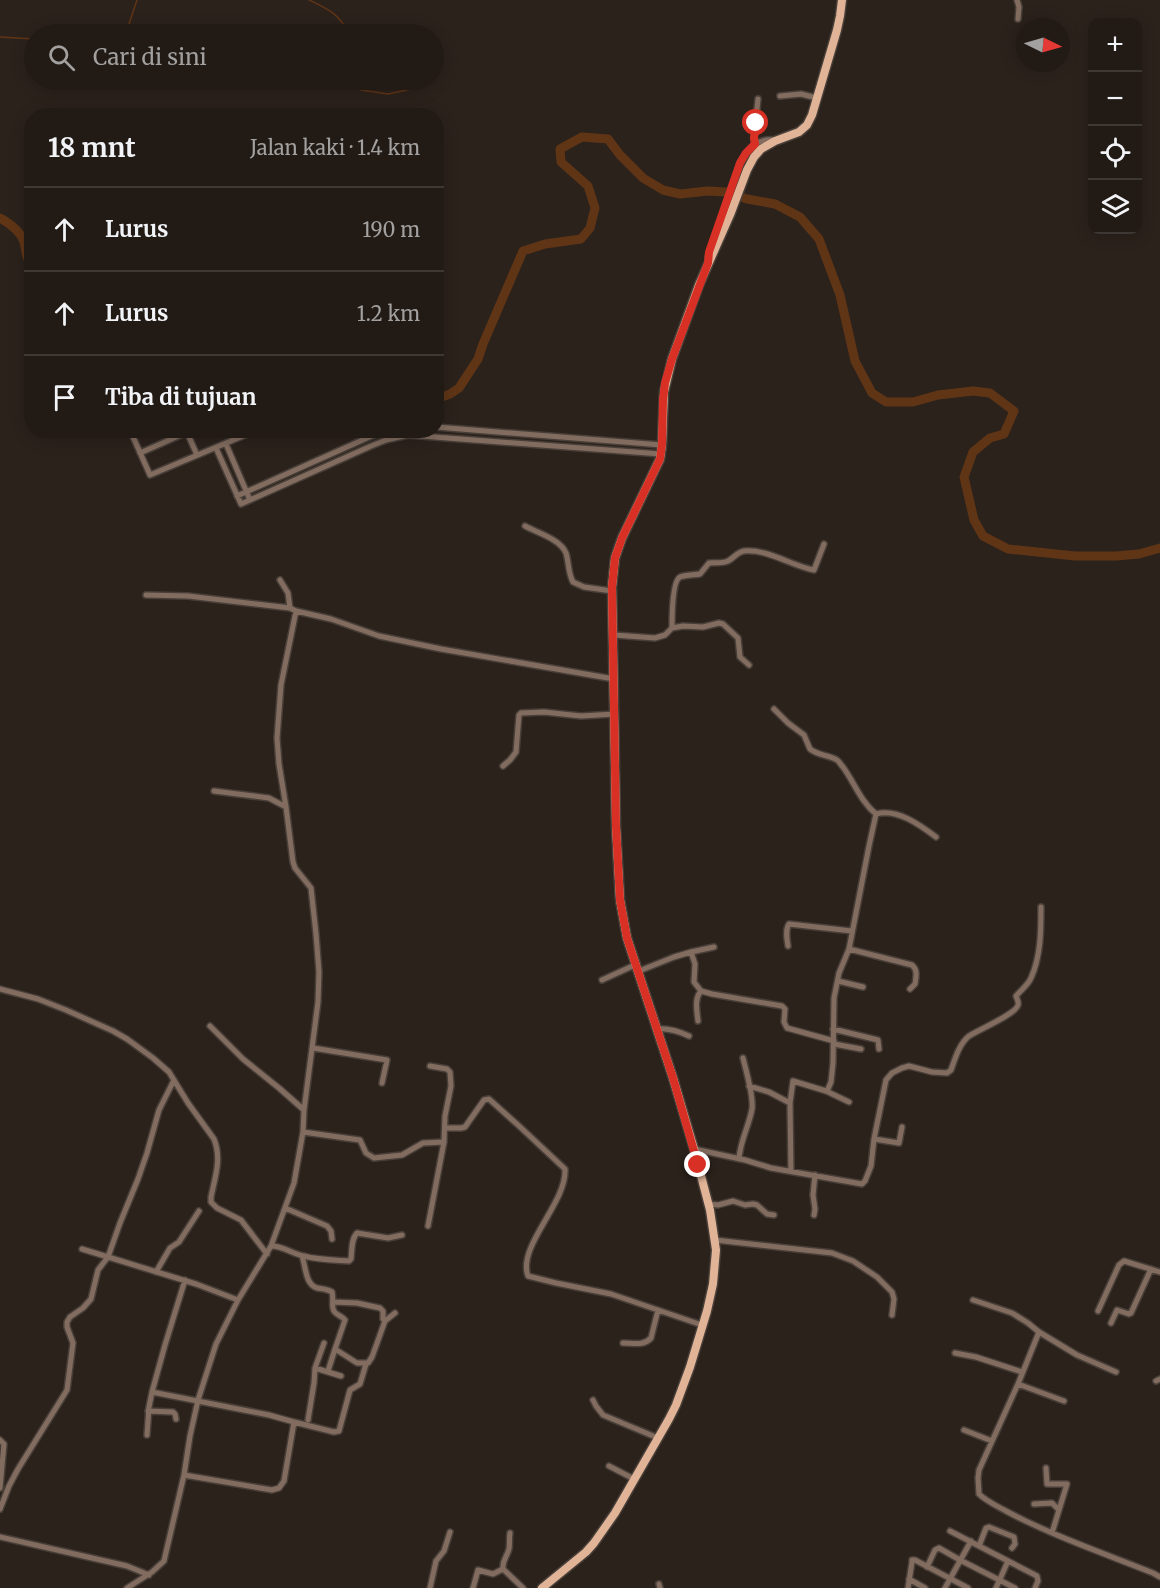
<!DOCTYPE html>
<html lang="id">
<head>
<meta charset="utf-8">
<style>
  body { margin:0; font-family:Merriweather,serif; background:#2d2722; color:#f1f3f6 }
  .controls { position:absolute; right:18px; top:18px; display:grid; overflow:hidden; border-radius:12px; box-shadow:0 3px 15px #0003 }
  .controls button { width:54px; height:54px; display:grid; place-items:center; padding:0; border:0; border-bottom:2px solid #3e3834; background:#211a15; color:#f1f3f6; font:30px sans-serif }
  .compass { position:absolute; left:1016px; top:18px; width:54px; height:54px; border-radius:50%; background:#211a15; box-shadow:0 3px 15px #0003; rotate:95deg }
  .stop { position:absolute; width:18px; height:18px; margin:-14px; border:4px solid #d93025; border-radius:50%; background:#fff }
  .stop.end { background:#d93025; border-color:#fff; box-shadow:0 2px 6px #0008 }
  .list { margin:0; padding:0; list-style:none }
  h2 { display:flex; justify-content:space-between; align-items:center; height:78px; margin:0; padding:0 24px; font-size:26px }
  h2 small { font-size:20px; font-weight:400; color:#a2a1a0 }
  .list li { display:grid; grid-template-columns:39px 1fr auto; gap:18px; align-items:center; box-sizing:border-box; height:84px; padding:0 24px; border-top:2px solid #3e3834 }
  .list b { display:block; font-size:22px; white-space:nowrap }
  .list em { font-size:20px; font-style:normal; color:#a2a1a0 }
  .icon { flex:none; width:33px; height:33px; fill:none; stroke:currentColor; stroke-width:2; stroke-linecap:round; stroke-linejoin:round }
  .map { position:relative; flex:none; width:1160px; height:1588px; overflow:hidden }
  .search { position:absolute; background:#211a15; box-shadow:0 3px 15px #0003; left:24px; top:24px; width:420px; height:66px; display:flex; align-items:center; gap:15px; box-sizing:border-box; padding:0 21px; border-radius:33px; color:#a2a1a0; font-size:22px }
  .panel { position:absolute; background:#211a15; box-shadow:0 3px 15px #0003; left:24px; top:108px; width:420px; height:330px; border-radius:24px }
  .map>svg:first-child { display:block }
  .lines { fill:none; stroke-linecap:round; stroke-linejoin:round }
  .stream { stroke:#603516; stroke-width:1.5 }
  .river { stroke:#603516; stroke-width:9 }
  .street-casing { stroke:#483f39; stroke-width:8 }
  .primary-casing { stroke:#483f39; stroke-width:11 }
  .street { stroke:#826c5f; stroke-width:5 }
  .primary { stroke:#e1b498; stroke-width:8 }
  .route { stroke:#d93025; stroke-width:8 }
</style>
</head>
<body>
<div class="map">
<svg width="1160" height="1588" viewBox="0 0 1160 1588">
  <rect width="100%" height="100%" fill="#2c221c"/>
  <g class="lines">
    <path class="stream" d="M309,0c15,7 35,16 38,34
      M122,34l4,-1 11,-33
      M0,37l34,2
      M434,75l6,-7
      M352,80v5l9,5 27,4 33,-7 8,-7"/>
    <path class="river" d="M0,218c9,5 21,14 24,24 2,9 2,17 8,24
      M436,399l14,-5 9,-6 19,-29 5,-15 40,-93 22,-7 36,-5 9,-11 5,-20 -7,-22 -27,-24 -1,-13 22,-12 26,2 12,16 23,23 20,12 17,4 28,-3 18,1 21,7 28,5 25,13 19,22 21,56 15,66 17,32 14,9h27l25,-7 35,-4 17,2 24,18 -10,23 -14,4 -17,14 -9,25 10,43 9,16 25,13 67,7h41l23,-2 21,-6"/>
    <g class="street-casing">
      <path id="street" d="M1017,0l2,7 -1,12
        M780,96l21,-2 16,4
        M755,144l-1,-6 4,-39
        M708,257l32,-94c8,-14 17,-25 34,-23
        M436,427l226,18
        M130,430l20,45 107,-45
        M186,430l11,25
        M226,444l24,56
        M216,448l25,56 130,-58 15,-6 22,-5 253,19
        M140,453l52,-23
        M237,496l148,-66
        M525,526c13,7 35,13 41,27 3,10 2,20 7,29l11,5 28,4
        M280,580l8,13 2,15
        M146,595l42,1 102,12 6,3 35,8 48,17 62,13 173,30
        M672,628l11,-2 20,1 16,-4 4,1 15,14 2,19 9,8
        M614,635l41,3 10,-3 7,-7c0,-9 0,-47 8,-51 5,-2 14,-2 20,-3l9,-11c6,-1 13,1 19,-2 6,-3 9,-9 16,-10 25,-2 47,15 70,19l10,-26
        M774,709l14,14 16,12 6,14c9,7 19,6 27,11 2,1 4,5 6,7 11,15 18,35 33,47
        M503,766l7,-6 6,-8 3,-37 2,-2 23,-1 37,4 34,-2
        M214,791l55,7 17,9
        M788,946c-1,-7 -3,-16 1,-22l63,7
        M849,949l63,16c6,5 4,12 3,19l-5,5
        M691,952l23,-5
        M639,971l35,-14 17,-5 4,12 -1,18 7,9 11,3 70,12 3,3 -1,13 3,6 47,13
        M602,980l35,-16
        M838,981l25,6
        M0,989l38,10 28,11 47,21 14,8 26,19 16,14 19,31 26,36c8,20 1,38 -3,58v5l6,6 24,12 26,34
        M698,1021c-1,-10 -4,-22 3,-30
        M210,1026l33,33 36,29 25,22
        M657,1029c12,-1 21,2 32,7
        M833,1029l45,11 1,9
        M834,1044l27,5
        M313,1048l74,12 -5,23
        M749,1086l20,6 21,11
        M826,1091l23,11
        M445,1128h16l4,-1 19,-27 5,-1 29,26 47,44c2,34 -48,77 -37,107l28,7 55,11 91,31
        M303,1132l57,8 6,13 8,5 28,-3 21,-12 21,-1
        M874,1139l25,4 3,-16
        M694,1149l51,11 26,8 91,16 3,-3 6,-15 3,-27 12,-59 6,-7 10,-5 7,-2 23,6 15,1 4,-3c4,-11 8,-26 18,-34 9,-6 47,-22 49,-31 1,-3 -1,-6 -2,-9 5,-6 12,-11 15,-18 10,-22 10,-48 10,-71
        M739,1159c1,-18 10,-33 13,-50 2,-12 -6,-38 -9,-51
        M791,1171l-1,-68 3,-22 33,10 2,-2 3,-7 2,-19 1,-65 5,-25 10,-24 20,-103 7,-32c21,-6 44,11 60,23
        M709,1204l9,1 15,-4 12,4 8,-1 4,1 10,9 7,1
        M285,1208l42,18 4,5 1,8
        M814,1215l1,-6 -2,-14 2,-20
        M428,1226l16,-84 1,-26 6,-30 -1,-14 -3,-3 -17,-3
        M715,1240l117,13 21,8 24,16 15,15 2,7 -2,16
        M271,1246c13,0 21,8 33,10 14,4 31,4 45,5l2,-2c1,-8 0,-20 6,-26l31,5 14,-3
        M82,1249l114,35 42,16
        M302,1256c4,11 3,28 15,32 6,1 10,1 15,4 2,6 -1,15 2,19 2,4 8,5 11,9l-10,29 22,14h11l4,-6 13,-36
        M156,1272l14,-24 9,-6 20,-31
        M185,1280l-20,65 -13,47 117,23 25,7
        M973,1300l39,13 16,10 11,9 38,23 39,17
        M333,1302l24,1 23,5 3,3v8l2,2 10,-8
        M1098,1311l21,-46 5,-4 36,11
        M1111,1323l6,-13 12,4 2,-1 20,-44
        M1039,1332l-21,52 -39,86 -1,8 1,16c7,7 18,12 27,17 47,25 97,42 147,62l7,4
        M623,1343c10,0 21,3 28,-5l7,-28
        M955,1353l21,4 46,15
        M315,1368l26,8
        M328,1371l7,-22
        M1156,1381l4,-2
        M1018,1384l46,17
        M593,1400l3,6 7,9 55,23
        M148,1411l25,1 2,2 1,5
        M308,1420l6,-37 1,-15 9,-25
        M964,1430l28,11
        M147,1435l2,-28 3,-15
        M0,1440l4,4 -4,44
        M609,1466l25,13
        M1046,1468l1,16h20l-8,26
        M184,1475l88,15 7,-2 5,-7 10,-59 40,10 5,-1 11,-41 10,-6 6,-20
        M1034,1504l18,-1 7,7 -7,23
        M0,1509l9,-23 9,-17 49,-79 6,-47 -6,-16v-5l3,-5 13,-9 8,-9 7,-29 10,-13 12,-34 18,-44 9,-26 12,-43 15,-30
        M950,1531l87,45 1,5 -3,7
        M510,1533c-1,5 0,11 -1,16 -2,8 -7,11 -6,20l20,19
        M0,1537l127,29 22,9
        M979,1546l7,-18 3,-1 25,10 1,7 -3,4
        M927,1567l8,-17 4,-2 21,12 55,28
        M909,1579l16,9
        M659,1584l1,4
        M127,1588l25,-16 12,-11 20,-86 6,-39 8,-36 18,-56 22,-44 33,-54 23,-63 9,-51 1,-22 14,-108 1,-30 -3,-38 -5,-46 -16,-20 -2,-6 -7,-55 -7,-43 -2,-26 4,-53 15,-74
        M430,1588l6,-27 8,-10 6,-19
        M473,1588l5,-18 15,4 10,-5
        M908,1588l4,-26v-2h3l53,28
        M945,1588l26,-47
        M996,1588l12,-27"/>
    </g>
    <g class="primary-casing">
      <path id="primary" d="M542,1588l44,-36 8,-9 21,-30 54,-94 7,-14 14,-38 17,-56 6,-27 3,-34 -6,-40 -16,-61 -21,-71 -46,-140 -7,-38 -4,-73 -4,-240 3,-29 7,-20 38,-79 2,-14 2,-53 8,-33 27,-74 31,-70 17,-45 7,-13 7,-8 14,-8 24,-9 8,-7 5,-10 25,-85 3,-14 2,-16"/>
    </g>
    <use href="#street" class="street"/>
    <use href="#primary" class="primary"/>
  </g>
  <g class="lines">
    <path class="route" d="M698,1165l-25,-87 -46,-140 -7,-38 -4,-74 -4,-239 3,-29 7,-20 38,-79 2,-14 1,-45 2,-17 7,-24 36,-96 1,-11 31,-89 6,-10 9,-9 -1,-6 2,-15"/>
  </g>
</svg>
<div class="controls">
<button>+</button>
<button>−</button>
<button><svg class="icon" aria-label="locate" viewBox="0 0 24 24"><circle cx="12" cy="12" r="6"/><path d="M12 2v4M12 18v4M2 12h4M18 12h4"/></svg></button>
<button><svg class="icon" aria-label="layers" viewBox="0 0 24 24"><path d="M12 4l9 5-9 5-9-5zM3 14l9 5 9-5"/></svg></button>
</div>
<svg class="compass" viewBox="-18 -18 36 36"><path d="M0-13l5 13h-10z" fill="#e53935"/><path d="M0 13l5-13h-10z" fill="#a2a1a0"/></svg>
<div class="stop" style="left:756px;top:123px"></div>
<div class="stop end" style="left:698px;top:1165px"></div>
<div class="search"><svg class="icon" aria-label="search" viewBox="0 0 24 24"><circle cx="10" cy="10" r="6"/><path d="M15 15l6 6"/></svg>Cari di sini</div>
<section class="panel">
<h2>18 mnt<small>Jalan kaki · 1.4 km</small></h2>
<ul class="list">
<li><svg class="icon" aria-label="ahead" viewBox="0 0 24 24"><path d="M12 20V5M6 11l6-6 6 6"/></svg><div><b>Lurus</b></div><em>190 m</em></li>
<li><svg class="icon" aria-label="ahead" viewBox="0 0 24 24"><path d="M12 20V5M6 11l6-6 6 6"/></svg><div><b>Lurus</b></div><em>1.2 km</em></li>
<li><svg class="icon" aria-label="arrive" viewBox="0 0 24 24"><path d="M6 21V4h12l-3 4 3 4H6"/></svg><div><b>Tiba di tujuan</b></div></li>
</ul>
</section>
</div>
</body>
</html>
